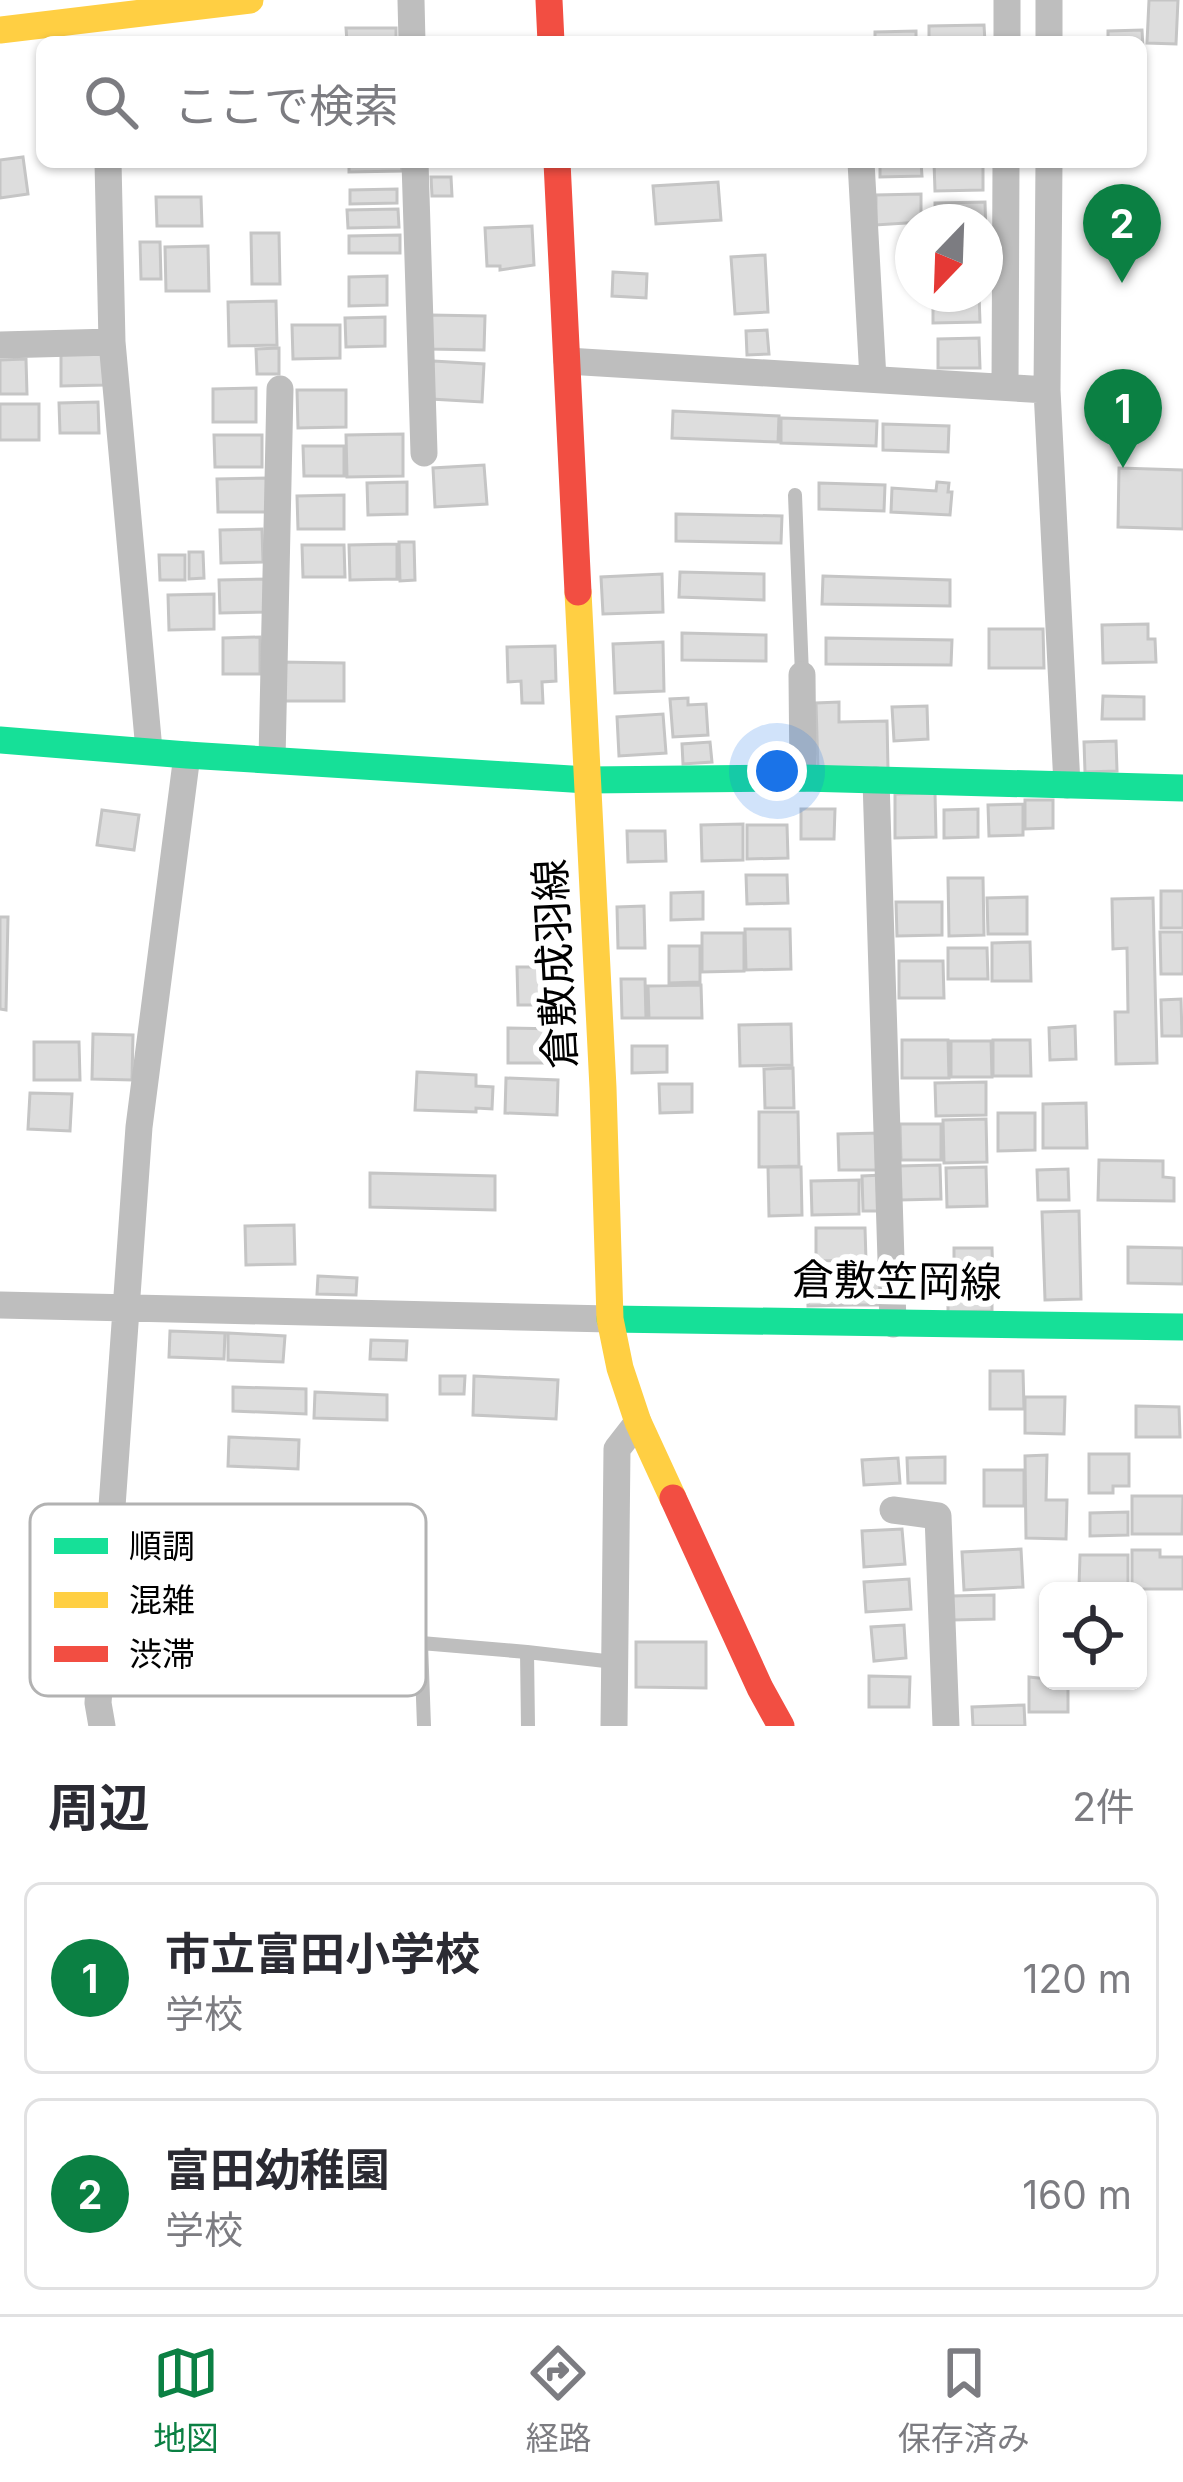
<!DOCTYPE html>
<html lang="ja">
<head>
<meta charset="utf-8">
<style>
  body { margin:0; font-family:Inter,"Noto Sans JP",sans-serif; background:#f2f2f3; color:#2b2b33 }
  .controls { position:absolute; right:36px; bottom:36px; display:grid; overflow:hidden; border-radius:18px; box-shadow:0 3px 9px #0004 }
  .controls button { width:108px; height:108px; display:grid; place-items:center; padding:0; border:0; border-bottom:3px solid #e1e1e2; background:#fff; color:#2b2b33; font:60px sans-serif }
  .compass { position:absolute; left:895px; top:204px; width:108px; height:108px; border-radius:50%; background:#fff; box-shadow:0 3px 9px #0004; rotate:203deg }
  .you { position:absolute; left:777px; top:771px; width:42px; height:42px; margin:-30px; border:9px solid #fff; border-radius:50%; background:#1a73e8; box-shadow:0 0 0 18px #1a73e833 }
  .badge { display:grid; place-items:center; width:78px; height:78px; border-radius:50%; background:#0b8043; color:#fff; font-size:39px; font-weight:700 }
  .pin { position:absolute; translate:-50% -99px; filter:drop-shadow(0 3px 6px #0008) }
  .pin::after { content:''; position:absolute; top:63px; width:42px; height:36px; background:inherit; clip-path:polygon(0 0,100% 0,50% 100%) }
  .list { margin:0; padding:0; list-style:none }
  h2 { display:flex; justify-content:space-between; align-items:center; height:156px; margin:0; padding:0 48px; font-size:51px }
  h2 small { font-size:39px; font-weight:400; color:#7c7c81 }
  .list li { display:grid; grid-template-columns:78px 1fr auto; gap:36px; align-items:center; box-sizing:border-box; height:192px; margin:0 24px 24px; padding:0 24px; border:3px solid #e1e1e2; border-radius:18px }
  .list b { display:block; font-size:45px; white-space:nowrap }
  .list p { margin:0; font-size:39px; white-space:nowrap; color:#7c7c81 }
  .list em { font-size:39px; font-style:normal; color:#7c7c81 }
  .icon { flex:none; width:66px; height:66px; fill:none; stroke:currentColor; stroke-width:2; stroke-linecap:round; stroke-linejoin:round }
  .map { position:relative; flex:none; width:1183px; height:1726px; overflow:hidden }
  .search { position:absolute; background:#fff; box-shadow:0 3px 9px #0004; left:36px; right:36px; top:36px; height:132px; display:flex; align-items:center; gap:30px; box-sizing:border-box; padding:0 42px; border-radius:18px; color:#7c7c81; font-size:45px }
  .sheet { height:588px; background:#fff }
  nav { display:flex; justify-content:space-around; align-items:center; box-sizing:border-box; height:168px; border-top:3px solid #e1e1e2; background:#fff; font-size:33px; color:#7c7c81 }
  nav a { display:grid; justify-items:center; gap:6px }
  nav .on { color:#0b8043 }
  .map>svg:first-child { display:block }
  .building { fill:#ddd; stroke:#c5c5c5; stroke-width:3 }
  .lines { fill:none; stroke-linecap:round; stroke-linejoin:round }
  .lane { stroke:#bebebe; stroke-width:14 }
  .street { stroke:#bebebe; stroke-width:27 }
  .fast { stroke:#16e098; stroke-width:27 }
  .slow { stroke:#ffcf43; stroke-width:27 }
  .jam { stroke:#f24e42; stroke-width:27 }
  .labels { text-anchor:middle; stroke-width:12; stroke-linejoin:round; paint-order:stroke }
  .street-label { font-size:42px; fill:#000; stroke:#fff }
  .key { fill:#fff; stroke:#b2b2b2; stroke-width:3 }
  .key-label { font-size:33px; fill:#000 }
</style>
</head>
<body>
<div class="map">
<svg width="1183" height="1726" viewBox="0 0 1183 1726">
  <rect width="100%" height="100%" fill="#fff"/>
  <path class="building" d="M1149,0h29l-2,44 -29,-1z
    M984,25l1,17h-56v-16z
    M346,28h50v14h-49z
    M1142,30l2,35h-3v-23h-33v-11z
    M916,31v11h-41v-10z
    M23,157l5,37 -28,4v-38z
    M349,162h52l1,9 -53,1z
    M880,162h41l1,14 -42,1z
    M934,162h49v28l-48,1z
    M431,177h20l1,19h-20z
    M718,182l3,38 -65,4 -3,-38z
    M397,189v14l-47,1v-14z
    M921,194v28l-45,3v-30z
    M156,197h45l1,29h-45z
    M985,202l1,35 -1,-15h-50v-19z
    M398,209l1,18 -51,1 -1,-18z
    M532,226l2,39 -34,5v-4h-13l-2,-38z
    M251,233h28l1,51h-28z
    M400,235v18h-51v-17z
    M140,242h20l1,37h-20z
    M208,246l1,45h-43l-1,-44z
    M765,255l3,57 -33,2 -4,-57z
    M613,272l34,2 -1,24 -34,-2z
    M387,276v29l-38,1v-29z
    M933,294h46l1,28 -47,1z
    M276,301l1,44 -48,1 -1,-44z
    M430,315l55,1 -1,34 -55,-1z
    M385,317v29l-39,1 -1,-29z
    M292,325h48v33l-47,1z
    M767,330l2,24 -22,1 -1,-24z
    M979,338l1,30h-42v-29z
    M279,348v26h-22l-1,-25z
    M103,352l1,33 -43,1v-33z
    M26,359l1,35h-27v-34z
    M433,361l51,3 -2,38 -51,-3z
    M256,388v34h-43v-33z
    M297,390h49v37l-48,1z
    M98,402l1,31h-39l-1,-30z
    M0,404h39v36h-39z
    M673,411l106,5 -1,26 -106,-4z
    M781,418l96,3 -1,25 -95,-3z
    M883,424l66,2 -1,26 -65,-2z
    M403,434v42l-56,1 -1,-42z
    M214,435h48v32h-47z
    M303,446h41v30h-40z
    M484,465l3,39 -52,3 -2,-39z
    M1119,468l64,2v59l-65,-2z
    M268,478l1,34h-51l-1,-33z
    M407,482v32l-39,1 -1,-32z
    M937,482l12,1 -1,9h4l-2,23 -59,-3 1,-24 44,3z
    M819,483l66,2 -1,26 -65,-2z
    M344,495v34h-46l-1,-33z
    M676,514l106,2 -1,27 -105,-2z
    M262,529l1,33 -42,1 -1,-33z
    M399,542h15l1,38 -15,1z
    M397,544v35l-47,1 -1,-35z
    M302,545h42l1,32h-42z
    M189,552h14l1,26 -15,1z
    M159,555h26v25h-25z
    M680,572l84,2v26l-85,-3z
    M662,574l1,38 -60,2 -2,-37z
    M823,576l127,4v26l-128,-2z
    M269,579l1,33 -50,1 -1,-33z
    M214,594v35l-45,1 -1,-35z
    M1148,624v15h7l1,23 -53,1 -1,-38z
    M989,629h54l1,39h-55z
    M682,633l84,2v26l-84,-1z
    M260,637v37h-37v-36z
    M826,638l126,2 -1,25 -125,-1z
    M663,642l1,49 -49,2 -2,-49z
    M555,646l1,35 -14,1 1,21h-21l-1,-22 -13,1 -1,-35z
    M279,662l65,1v38h-65z
    M1103,696l41,1v22h-42z
    M688,698v7l18,-1 2,31 -35,2 -3,-38z
    M839,702v20l48,-1 1,48 -70,1 -2,-67z
    M927,706l1,33 -34,2 -2,-34z
    M663,714l3,39 -47,3 -2,-39z
    M1116,741l1,30 -32,1 -1,-30z
    M710,742l2,20 -29,2 -1,-20z
    M935,793l1,44 -41,1v-44z
    M1025,800h28v28l-28,1z
    M1023,804v31l-34,1 -1,-31z
    M801,809h34l-1,30h-33z
    M978,809v28l-34,1v-28z
    M102,810l37,5 -5,35 -37,-5z
    M743,824v36l-41,1 -1,-36z
    M747,825h40l1,33 -41,1z
    M627,831h38l1,30 -38,1z
    M746,875h41l1,28 -41,1z
    M948,878h35l1,57 -35,1z
    M1161,891h22v37h-22z
    M703,892v27l-32,1v-27z
    M1027,897v37h-39l-1,-36z
    M1153,898l4,165 -41,1 -1,-52h13l-1,-64 -14,1 -1,-50z
    M896,902h46v33l-45,1z
    M644,906l1,42h-27l-1,-41z
    M0,917h8l-2,93 -6,-1z
    M745,929h45l1,40 -45,1z
    M1160,932h23v42h-22z
    M702,933h42v38l-42,1z
    M1030,942l1,39h-39v-38z
    M669,946h31v36l-31,1z
    M948,948h39l1,31h-40z
    M899,961h44l1,37h-45z
    M517,967h24l1,38h-24z
    M621,979h24l1,39h-24z
    M701,985l1,33h-53l-1,-32z
    M1181,999l1,37h-20l-1,-36z
    M791,1024l1,41 -52,1 -1,-41z
    M1075,1026l1,33 -26,1 -1,-32z
    M508,1028l52,1 -1,34h-51z
    M93,1034l40,1 -1,45 -40,-1z
    M902,1040h46l1,38h-47z
    M993,1040h37l1,36h-38z
    M951,1041h40l1,36h-41z
    M34,1042h45l1,38h-46z
    M632,1046h35v26l-35,1z
    M793,1068l1,40h-29l-1,-39z
    M417,1072l59,3v11l17,1 -1,22 -16,-1v4l-61,-2z
    M506,1078l52,2 -1,35 -52,-2z
    M986,1082v33l-50,1 -1,-33z
    M659,1084h33v28l-32,1z
    M30,1093l42,1 -2,37 -42,-2z
    M1086,1103l1,45h-44v-44z
    M759,1112h39l1,54 -40,1z
    M998,1113h37v37l-37,1z
    M986,1119l1,43 -43,1 -1,-43z
    M900,1124h41v36h-40z
    M880,1133l1,37h-42l-1,-36z
    M1099,1160l64,1v16l11,1v23l-76,-1z
    M940,1165l1,34 -41,1 -1,-34z
    M768,1167h33l1,48 -33,1z
    M986,1167l1,39 -40,1 -1,-39z
    M1068,1169l1,31h-31l-1,-30z
    M370,1173l125,3v34l-125,-3z
    M882,1175l1,36h-20l-1,-35z
    M859,1180v34l-47,1 -1,-34z
    M1079,1211l2,88 -36,1 -3,-88z
    M294,1225l1,39 -49,1 -1,-39z
    M816,1228h49l1,32 -50,1z
    M1128,1247l55,1v36l-55,-1z
    M954,1248h38l1,33 -39,1z
    M850,1272v33l-42,1 -1,-33z
    M318,1276l39,2 -1,17 -39,-1z
    M885,1277v28h-34l-1,-27z
    M948,1287h44v24l-44,1z
    M170,1331l55,2 -1,26 -55,-2z
    M228,1333l57,3 -2,26 -55,-2z
    M371,1340l36,1 -1,19 -36,-1z
    M990,1371h33l1,38h-34z
    M440,1376h25l-1,18h-24z
    M474,1376l84,4 -2,39 -83,-4z
    M233,1387l73,2v25l-73,-3z
    M315,1392l72,3v25l-73,-2z
    M1025,1397h40l-1,37 -39,-1z
    M1136,1406l43,1 1,30h-44z
    M229,1437l70,3 -1,29 -70,-3z
    M1089,1454h40v32h-16v7h-24z
    M1047,1455l-1,45h21l-1,39 -40,-1 -1,-82z
    M945,1457v26h-37l-1,-25z
    M898,1458l2,25 -36,2 -2,-25z
    M984,1470h40v36h-40z
    M1132,1496h51l-1,38h-50z
    M1128,1512v23l-38,1v-23z
    M902,1529l3,35 -41,3 -2,-36z
    M1021,1549l2,38 -59,3 -2,-38z
    M1132,1550h28v7h23v32h-51z
    M1080,1555h48v31h-49z
    M909,1579l2,30 -45,3 -2,-30z
    M994,1595v24l-41,1 -1,-24z
    M904,1625l2,33 -32,3 -3,-34z
    M636,1642h70v46l-70,-1z
    M869,1676l41,1 -1,30h-40z
    M1029,1677l39,4v31h-39z
    M1024,1705l1,21h-52l-1,-19z"/>
  <g class="lines">
    <path class="lane" d="M795,495l7,180
      M424,1726l-3,-83 106,9
      M528,1726l-1,-74 87,10"/>
    <path class="street" d="M411,0l1,42
      M1007,42v-42
      M1049,42v-42
      M108,162l4,180 37,408
      M415,162l9,291
      M861,162l12,217
      M1049,162l-2,228 20,395
      M0,345l112,-3
      M567,361l480,29
      M1005,387l1,-225
      M802,675l1,103
      M272,760l8,-371
      M876,780l17,544
      M0,1305l610,14
      M893,1510l45,6 8,210
      M102,1726l-4,-23 41,-576 48,-372
      M614,1726l3,-277 21,-27"/>
    <path class="fast" d="M0,740l187,15 400,25 216,-2 380,10
      M610,1319l573,8"/>
    <path class="slow" d="M0,30l250,-30
      M578,592l25,496 7,231 10,49 18,54 35,76"/>
    <path class="jam" d="M549,0l2,42
      M557,162l21,430
      M673,1498l87,190 21,38"/>
  </g>
  <g class="labels">
    <g class="street-label">
      <text transform="translate(555 964) rotate(-93)" y="15">倉敷成羽線</text>
      <text transform="translate(897 1281) rotate(1)" y="15">倉敷笠岡線</text>
    </g>
  </g>
  <rect x="30" y="1504" width="396" height="192" rx="18" class="key"/>
  <rect x="54" y="1538" width="54" height="16" fill="#16e098"/>
  <rect x="54" y="1592" width="54" height="16" fill="#ffcf43"/>
  <rect x="54" y="1646" width="54" height="16" fill="#f24e42"/>
  <g class="key-label">
    <text x="129" y="1558">順調</text>
    <text x="129" y="1612">混雑</text>
    <text x="129" y="1666">渋滞</text>
  </g>
</svg>
<div class="controls">
<button><svg class="icon" aria-label="locate" viewBox="0 0 24 24"><circle cx="12" cy="12" r="6"/><path d="M12 2v4M12 18v4M2 12h4M18 12h4"/></svg></button>
</div>
<svg class="compass" viewBox="-18 -18 36 36"><path d="M0-13l5 13h-10z" fill="#e53935"/><path d="M0 13l5-13h-10z" fill="#7c7c81"/></svg>
<div class="you"></div>
<div class="pin badge" style="left:1123px;top:468px">1</div>
<div class="pin badge" style="left:1122px;top:283px">2</div>
<div class="search"><svg class="icon" aria-label="search" viewBox="0 0 24 24"><circle cx="10" cy="10" r="6"/><path d="M15 15l6 6"/></svg>ここで検索</div>
</div>
<section class="sheet">
<h2>周辺<small>2件</small></h2>
<ul class="list">
<li><span class="badge">1</span><div><b>市立富田小学校</b><p>学校</p></div><em>120 m</em></li>
<li><span class="badge">2</span><div><b>富田幼稚園</b><p>学校</p></div><em>160 m</em></li>
</ul>
</section>
<nav>
<a class="on"><svg class="icon" aria-label="map" viewBox="0 0 24 24"><path d="M3 6l6-2 6 2 6-2v14l-6 2-6-2-6 2zM9 4v14M15 6v14"/></svg>地図</a>
<a><svg class="icon" aria-label="directions" viewBox="0 0 24 24"><path d="M12 3l9 9-9 9-9-9zM9 14v-3h6M13 9l2 2-2 2"/></svg>経路</a>
<a><svg class="icon" aria-label="saved" viewBox="0 0 24 24"><path d="M7 4h10v16l-5-4-5 4z"/></svg>保存済み</a>
</nav>
</body>
</html>
